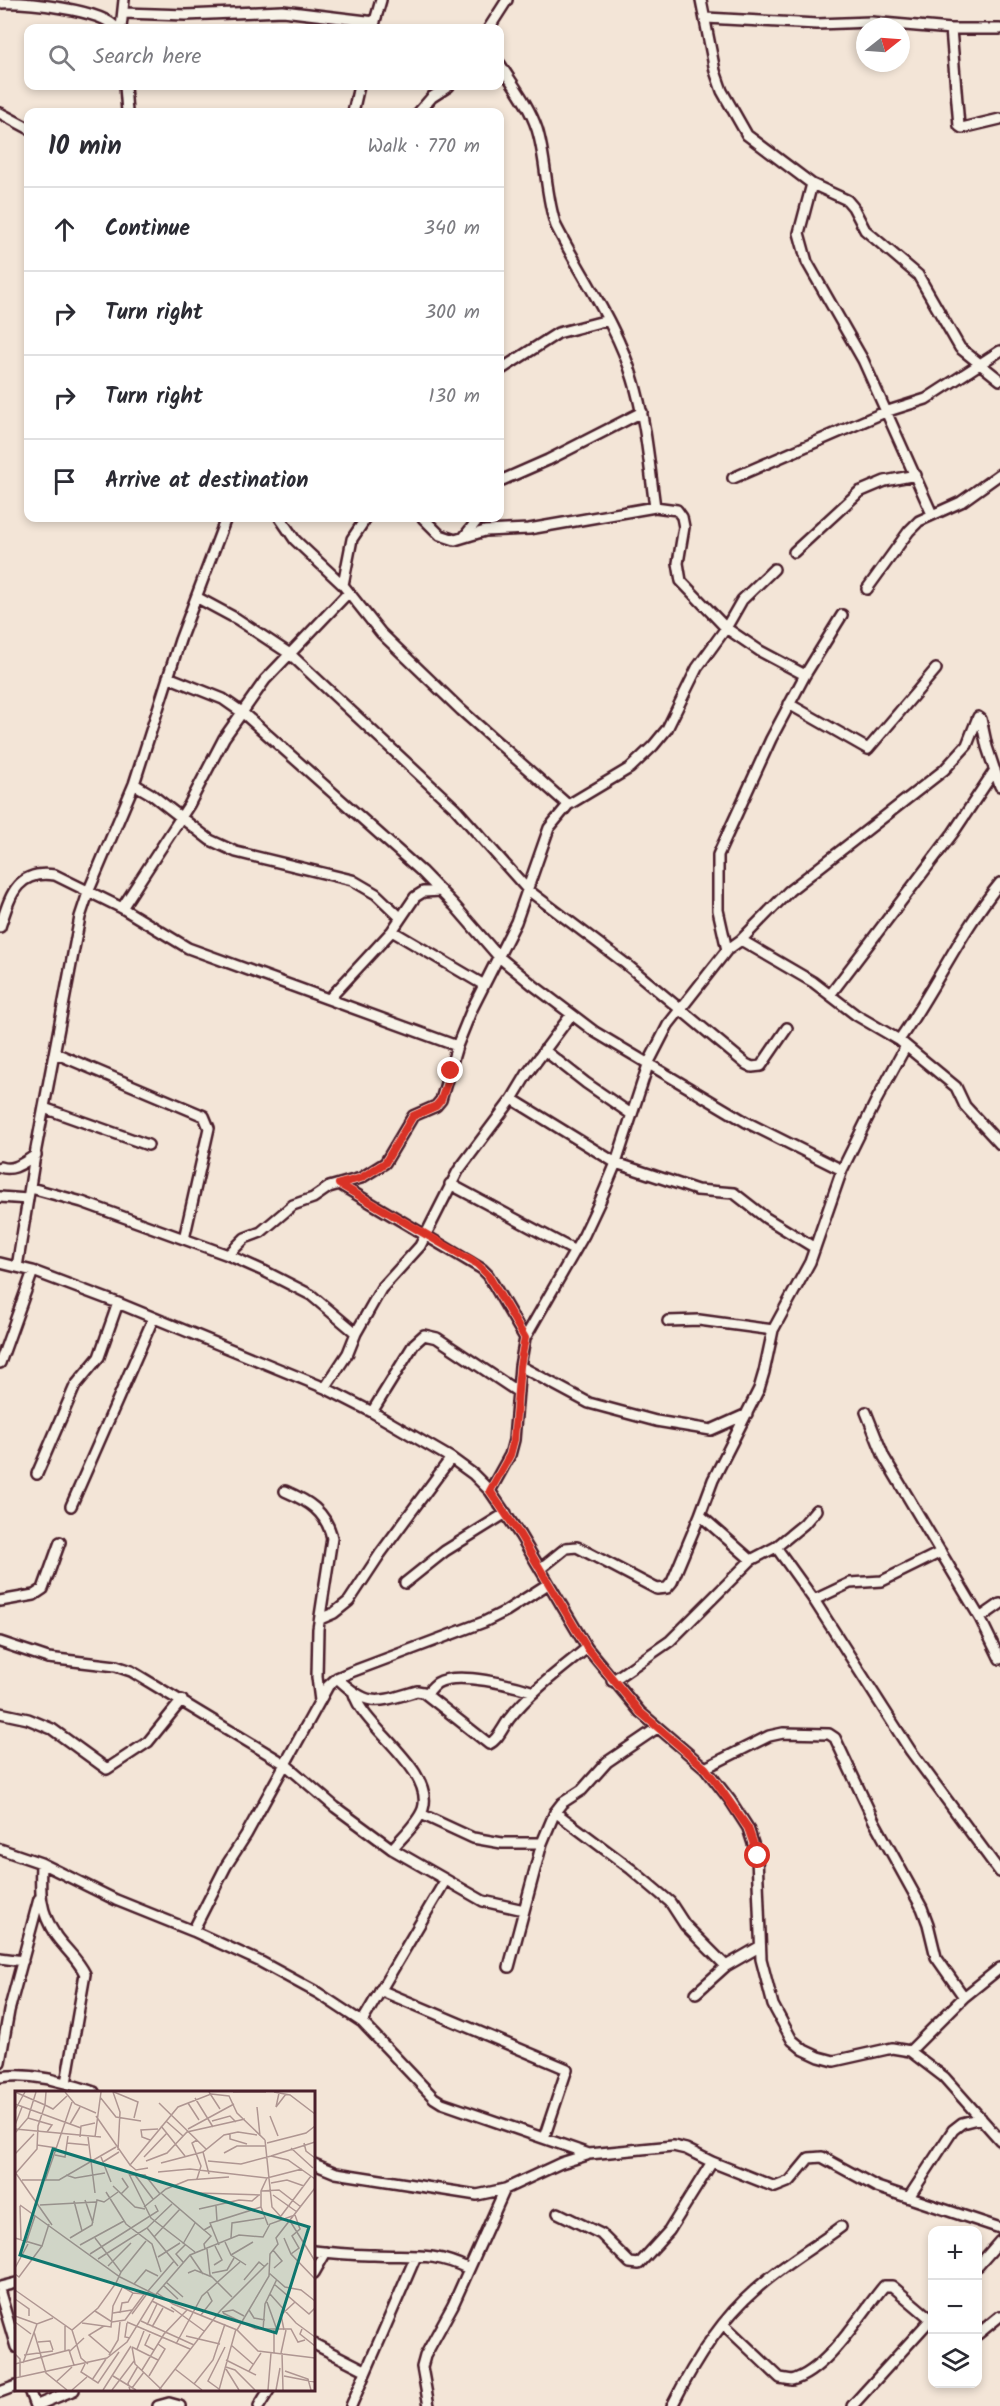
<!DOCTYPE html>
<html lang="en">
<head>
<meta charset="utf-8">
<style>
  body { margin:0; font-family:Kalam,sans-serif; background:#f2f2f3; color:#2b2b33 }
  .controls { position:absolute; right:18px; bottom:18px; display:grid; overflow:hidden; border-radius:12px; box-shadow:0 3px 9px #0003 }
  .controls button { width:54px; height:54px; display:grid; place-items:center; padding:0; border:0; border-bottom:2px solid #e1e1e2; background:#fff; color:#2b2b33; font:30px sans-serif }
  .compass { position:absolute; left:856px; top:18px; width:54px; height:54px; border-radius:50%; background:#fff; box-shadow:0 3px 9px #0003; rotate:73deg }
  .stop { position:absolute; width:18px; height:18px; margin:-14px; border:4px solid #d93025; border-radius:50%; background:#fff }
  .stop.end { background:#d93025; border-color:#fff; box-shadow:0 2px 6px #0008 }
  .list { margin:0; padding:0; list-style:none }
  h2 { display:flex; justify-content:space-between; align-items:center; height:78px; margin:0; padding:0 24px; font-size:26px }
  h2 small { font-size:20px; font-weight:400; color:#7c7c81 }
  .list li { display:grid; grid-template-columns:39px 1fr auto; gap:18px; align-items:center; box-sizing:border-box; height:84px; padding:0 24px; border-top:2px solid #e1e1e2 }
  .list b { display:block; font-size:22px; white-space:nowrap }
  .list em { font-size:20px; font-style:normal; color:#7c7c81 }
  .icon { flex:none; width:33px; height:33px; fill:none; stroke:currentColor; stroke-width:2; stroke-linecap:round; stroke-linejoin:round }
  .map { position:relative; flex:none; width:1000px; height:2406px; overflow:hidden }
  .search { position:absolute; background:#fff; box-shadow:0 3px 9px #0003; left:24px; top:24px; width:480px; height:66px; display:flex; align-items:center; gap:15px; box-sizing:border-box; padding:0 21px; border-radius:12px; color:#7c7c81; font-size:22px }
  .panel { position:absolute; background:#fff; box-shadow:0 3px 9px #0003; left:24px; top:108px; width:480px; height:414px; border-radius:12px }
  .map>svg:first-child { display:block }
  .lines { fill:none; stroke-linecap:round; stroke-linejoin:round }
  .minor-casing { stroke:#4a1f2b; stroke-width:14 }
  .minor { stroke:#f7f3e8; stroke-width:9 }
  .route { stroke:#d93025; stroke-width:8 }
  .inset-road { fill:none; stroke:#af9692; stroke-width:1.5 }
  .view { fill:#0f766e; fill-opacity:0.15; stroke:#0f766e; stroke-width:3 }
  .inset-edge { fill:none; stroke:#4a1f2b; stroke-width:3 }
</style>
</head>
<body>
<div class="map">
<svg width="1000" height="2406" viewBox="0 0 1000 2406">
  <rect width="100%" height="100%" fill="#f3e5d7"/>
  <filter id="ink" filterUnits="userSpaceOnUse"><feTurbulence type="fractalNoise" baseFrequency=".0167" numOctaves="2"/><feDisplacementMap in="SourceGraphic" scale="12" xChannelSelector="R" yChannelSelector="G"/><feConvolveMatrix kernelMatrix="1 2 1 2 8 2 1 2 1" color-interpolation-filters="sRGB"/></filter>
  <g filter="url(#ink)">
    <g class="lines">
      <g class="minor-casing">
        <path id="minor" d="M701,0l14,71 7,20 25,44 65,49 35,16 6,7 12,23 53,45 42,73 40,32
          M0,3c24,-1 102,6 116,25
          M123,13l63,2 97,-4 92,11
          M706,18l111,6 54,-2 80,7h49
          M121,28l3,-28
          M373,28l8,-28
          M489,28l18,-28
          M951,29l8,97 3,2 38,-9
          M500,64c13,21 29,41 37,65 10,32 8,66 19,97 26,51 61,99 77,153 13,42 16,85 22,128
          M125,86l2,26
          M353,112l6,-26
          M419,112l13,-15 17,-11
          M0,113l28,15
          M812,184l-13,49 8,29 56,98 69,154
          M500,370l58,-37 50,-13
          M733,478l152,-66 41,-13 74,-48
          M500,481l48,-21 94,-48
          M280,518l15,22 48,45 38,48 80,77 107,95
          M423,518l17,17 15,5 30,-9 44,-2 126,-22 22,3 5,7 2,10 -6,36 3,18 45,47 34,23 45,24
          M464,537l15,-19
          M794,552l65,-60 26,-11 31,-6
          M343,585l9,-46 14,-21
          M867,589l42,-58 10,-10 42,-19 39,-28
          M198,598l39,21 53,35 165,154 73,82 98,74 120,100 6,3 9,-1 26,-38
          M168,677l55,22 20,14 178,158 33,34 45,52 34,28 62,47 151,90 96,48
          M789,704l79,45 68,-80
          M134,784l17,10 59,46 26,12 116,28 24,14 24,23
          M122,908l66,40 269,98
          M0,927c10,-30 16,-58 55,-52l67,33 67,-103 35,-67 41,-58 83,-87
          M392,931l92,54
          M741,940l72,42 43,33 43,25 57,47 9,19 35,38
          M727,950l-9,-40v-55l53,-116 34,-64 37,-60
          M830,995l123,-162 42,-63
          M329,999l63,-68 23,-34 8,-5 18,-1
          M899,1040c36,-51 61,-108 101,-157
          M544,1050l42,33 45,31
          M55,1053l149,63 5,12 -25,111
          M512,1099l104,64 81,27 37,3 32,25 49,30
          M44,1108l104,37
          M0,1167c14,5 24,-5 36,-12
          M339,1184l143,85 6,6 37,63
          M450,1184l125,67
          M31,1188l51,14 146,53 38,17 45,23 45,38
          M0,1197l28,2
          M228,1255l17,-17 16,-6 32,-27 20,-7 16,-11 32,-9 24,-15 28,-47 23,-10 5,-6 16,-54 15,-37 44,-87 33,-94 19,-23 62,-37 23,-22 14,-17 30,-61 29,-40 16,-28 32,-31
          M0,1263l33,8 85,32 207,85 47,24 79,46 22,16 17,17 30,44 67,113 53,64 65,56 25,32 18,28 9,28 4,103 12,46 19,35 12,10 15,7 15,4 58,-13 18,3 34,26 56,63
          M17,1267l19,-118 44,-232 9,-27 45,-106 46,-144 46,-122
          M668,1321l31,-1 74,10
          M0,1363l33,-92
          M520,1366l69,37 67,18 55,9 36,-16
          M325,1388l23,-35 8,-20 25,-44 39,-43 38,-75 54,-72 15,-25 44,-59
          M372,1412l42,-68 10,-9 13,3 81,54
          M866,1412l18,45 96,161 20,41
          M37,1474l38,-88 24,-29 19,-54
          M285,1491c23,10 41,20 47,47l-14,91 -1,48 3,24
          M490,1491l20,-36 4,-15 6,-74 5,-28 59,-103 16,-34 16,-38 33,-101 19,-37 59,-75 14,-10 48,-49 155,-121 23,-25 11,-28 3,2 6,28 13,39
          M71,1506l82,-187
          M776,1547l28,-23 12,-14
          M751,1560l-51,-45 13,-35 46,-91 5,-17 9,-42 37,-68 32,-92 35,-71 29,-53
          M540,1569l26,-21 11,-1 80,42 10,-1 5,-6 28,-67
          M405,1583l40,-32 61,-38
          M814,1600l96,150 90,122
          M0,1601l34,-6 9,-6 17,-47
          M980,1618l20,-14
          M320,1619l14,-6 15,-12 31,-47 71,-96
          M0,1642l48,16 68,8 15,5 154,93 50,43 57,42 91,52 41,9
          M337,1678c32,30 39,25 80,13l6,1 66,52c9,-4 14,-17 20,-25 22,-28 51,-49 78,-71
          M612,1681l58,-40 81,-81 25,-13 38,53 36,-17 32,-2 59,-29
          M427,1693c3,-3 6,-7 10,-10 20,-12 76,2 97,9
          M354,1694c9,33 81,76 69,115 -5,14 -21,28 -31,40
          M0,1713l28,6 24,10 55,40 41,-27 34,-42
          M705,1768l64,-32 14,-3 46,1 6,4 39,83 48,87 6,16 8,33 28,40
          M555,1812l76,57 39,33 15,23 41,41
          M421,1814l52,24 29,5h40
          M0,1849l41,14 75,37 77,31 68,31 57,31 44,29 72,76 8,5 147,51 84,-8 13,3 26,13 63,25 15,-6 19,-23 13,-1 55,30 123,41
          M41,1863c-1,29 -2,47 15,73 10,14 22,23 29,38l-19,109
          M193,1931l33,-65 20,-31 82,-149 9,-8 14,-6 133,-50 22,-11 42,-27
          M0,1958l23,3
          M509,1967l33,-124 13,-31 7,-9 20,-13 25,-28 50,-34
          M380,1990l187,79 -23,69
          M696,1993l30,-27 33,-19
          M362,2022l83,-141
          M910,2051l54,-54 36,-29
          M0,2062l9,-51 30,-112
          M0,2077c33,-5 63,5 94,15
          M314,2164l22,9 141,22 28,-6 56,-26 26,-8
          M909,2197l44,-67 9,-7 19,-5
          M558,2213l43,21 29,29 9,1 30,-33 43,-69
          M314,2251c19,2 40,4 60,4 37,2 59,-4 95,14
          M978,2266l22,-25
          M314,2273l12,-21
          M0,2287l16,-4
          M0,2293l16,54
          M723,2324l57,54 12,2c35,-9 69,-67 92,-94h8l40,34
          M978,2334l22,-18
          M314,2344l51,26
          M29,2390l6,16 39,-16
          M0,2392l16,-6
          M158,2406l11,-3 11,3
          M259,2406l10,-16
          M351,2406l65,-150
          M429,2406l-7,-39 3,-11 28,-51 52,-116
          M672,2406c21,-42 47,-85 83,-116 26,-24 58,-42 86,-63
          M852,2406l80,-88"/>
      </g>
      <use href="#minor" class="minor"/>
    </g>
  </g>
  <g class="lines" filter="url(#ink)">
    <path class="route" d="M451,1071l-10,29 -5,6 -23,10 -28,47 -24,15 -22,6 138,80 11,11 37,63 -5,28 -6,74 -4,15 -20,36 30,44 67,113 53,64 65,56 10,13 33,47 10,28"/>
  </g>
  <g transform="translate(15 2091)">
    <rect width="300" height="300" fill="#f3e5d7"/>
    <path class="inset-road" d="M0,1l30,13 -7,21 -1,23 -21,24M31,1l-1,13 8,4 14,-13M50,1l10,12 21,9M98,1l7,20 -2,38M99,1l24,10 -4,16M194,1l11,17M218,1h33M259,1l16,3 25,19M264,2l-3,14 10,-13M85,6l16,20 25,4M180,7l18,29M144,12l47,46M173,12l11,17M0,13l66,24M242,16l3,29M0,19l10,-18M81,25l34,49 48,-58 33,-13 18,2 8,17 28,27M255,25l8,20M13,27l24,7 -5,7M151,30l17,15M197,30l18,-5 6,6M55,33l10,-17M0,34l7,-18M146,35l24,30M0,38l86,8M173,38l46,-25M0,42l13,-15 8,-26M215,42v6l17,5M65,46l1,-11 14,-3M73,46l7,56M80,46l6,-45M135,49l-8,-3 -1,-7 17,-1M250,49l7,67 9,10M52,52l21,2M252,52l39,-10 9,-7M289,52l2,8 9,7M22,54l20,3M276,57l22,20M188,61l6,22M209,62l13,-7h29M0,63l19,-20M40,64l10,2 3,-21M256,65l44,-14M86,66l10,25M129,66l23,-24M131,70l21,-8 20,-21 58,-13M193,70l33,3 30,-8 17,4 27,19M88,71l16,-10M146,72l42,-11 21,-17 14,-3 19,3M115,74l6,5 12,-2M0,81l37,53M143,81l32,-3 77,9 35,-9M114,83l22,44 44,34M51,84l9,3 30,-5M115,84h15l15,19M120,84l18,24M252,87l-6,13v16l7,18M182,88l4,-13 -9,-23 5,-3M7,89h37l57,-33M30,90l27,-79M256,92l16,-3 17,6M98,95l22,21 10,2M246,100l18,-1 22,17M91,101l20,32 26,20 9,28M146,102l43,37 7,-4M183,102l62,2M106,103l7,-7 -6,-9M258,104l24,17M70,109l8,23M59,110l8,30M5,114l100,72 36,18M25,114l56,-3M5,115l1,34M201,115l1,15 -7,2 9,22M129,116l22,-18 22,-9 41,-3M184,118l40,-9 13,1 7,-6M266,125l30,-40M202,130l44,-14M275,130l25,40M132,137l31,38M189,139l7,6 -7,8 1,5M139,146l26,-28M0,147l27,8 7,-22M55,147l22,-13 5,-25 7,2 14,-10M80,147l26,34 -5,11 17,10 11,1M216,147l1,-15 32,-5M269,147l7,16 24,25M210,151l6,13 15,10M11,152l9,-27M168,153l12,-21M65,154l44,-24M192,158l3,26 22,22M258,159l9,11 -8,7M75,163l68,-43 -3,-6M276,163l8,-6 -7,-12 8,-7 -5,-14M175,164l13,19M216,164l22,-13M143,166l22,-14M83,168l49,-31 25,-24M168,171l-7,-8 9,-9M199,174l8,-5 -7,-14M93,175l23,-23M0,177l13,-24M106,181l25,-31M173,182l7,-3 17,7M197,182l15,-3 7,-12M254,182l16,14 16,3 14,11M0,183l4,3 23,-31M229,189l15,-18 6,5M151,191l17,15M119,193l12,-14 12,6M259,193l35,30 6,-6M148,194l15,14M0,199l57,40 26,-22 18,-25M133,200l26,-30M142,202l16,11 64,26 21,21 57,7M255,203l26,29 19,14M0,208l14,10v7M137,210l22,11M252,211l10,28M156,216l33,24M234,219l5,8 11,2M80,220l17,11 13,-2 20,-27M207,221l11,-2 11,6M98,222l19,-3M105,222l2,-10 6,-1 5,-9M208,222l33,16h35l7,13 7,-2M117,223l17,-23M186,224l11,-14 -5,-10M0,225l22,8 16,-6M126,230l53,24M0,231l16,12M112,231l63,27M67,232l29,4 2,-21 9,-18M112,232l-2,14 5,1M132,234l10,-21M50,235v25M89,235l-15,9 21,18M137,236l11,-19M287,238l-2,5 15,12M57,239l9,28 7,6M222,239l32,-54 1,-22 8,-10 -2,-6 39,-50M248,239l2,-26 12,-25M269,239l-3,-15 14,-13M19,241l12,41 21,17M135,243l-5,11 9,5M171,245l34,8M23,251l12,-1 3,9M161,253l26,-48 38,-34M216,254l23,20M117,256l3,17 27,26M117,256l26,13M122,258l7,-18M55,260l14,-13M259,262v-23M266,262l5,-23M267,262l1,37M0,263l5,5v18M9,264l29,-4M94,264l9,-15 2,-18M211,269l30,15M8,272l14,-39M0,273l54,-14 5,15M70,273l-4,8 17,11 21,-31M211,276l9,3 20,20M160,278l27,21M211,278l13,21M127,279l22,-36 23,-24M234,280l12,-18M270,280l23,8 3,11M98,285l23,14M134,285l16,-27 -7,-5M269,285l31,6M0,287l92,-20 20,-16 30,-49 33,-38 49,-20 24,2 7,-13 25,-9M77,289l14,-21M42,290l15,-14M179,293l19,-24 12,-36M117,297l12,-16M204,298l-11,-8 17,-34M57,299l15,-13M88,299l28,-44M97,299l22,-29M115,299l-2,-7 10,-17M144,299l61,-79 48,-48M204,299l17,-61M253,299l3,-37M261,299l4,-22"/>
    <path class="view" d="M38,58l256,78 -33,106 -256,-78z"/>
    <rect width="300" height="300" class="inset-edge"/>
  </g>
</svg>
<div class="controls">
<button>+</button>
<button>−</button>
<button><svg class="icon" aria-label="layers" viewBox="0 0 24 24"><path d="M12 4l9 5-9 5-9-5zM3 14l9 5 9-5"/></svg></button>
</div>
<svg class="compass" viewBox="-18 -18 36 36"><path d="M0-13l5 13h-10z" fill="#e53935"/><path d="M0 13l5-13h-10z" fill="#7c7c81"/></svg>
<div class="stop" style="left:758px;top:1856px"></div>
<div class="stop end" style="left:451px;top:1071px"></div>
<div class="search"><svg class="icon" aria-label="search" viewBox="0 0 24 24"><circle cx="10" cy="10" r="6"/><path d="M15 15l6 6"/></svg>Search here</div>
<section class="panel">
<h2>10 min<small>Walk · 770 m</small></h2>
<ul class="list">
<li><svg class="icon" aria-label="ahead" viewBox="0 0 24 24"><path d="M12 20V5M6 11l6-6 6 6"/></svg><div><b>Continue</b></div><em>340 m</em></li>
<li><svg class="icon" aria-label="right" viewBox="0 0 24 24"><path d="M7 20v-9h11M14 6l5 5-5 5"/></svg><div><b>Turn right</b></div><em>300 m</em></li>
<li><svg class="icon" aria-label="right" viewBox="0 0 24 24"><path d="M7 20v-9h11M14 6l5 5-5 5"/></svg><div><b>Turn right</b></div><em>130 m</em></li>
<li><svg class="icon" aria-label="arrive" viewBox="0 0 24 24"><path d="M6 21V4h12l-3 4 3 4H6"/></svg><div><b>Arrive at destination</b></div></li>
</ul>
</section>
</div>
</body>
</html>
